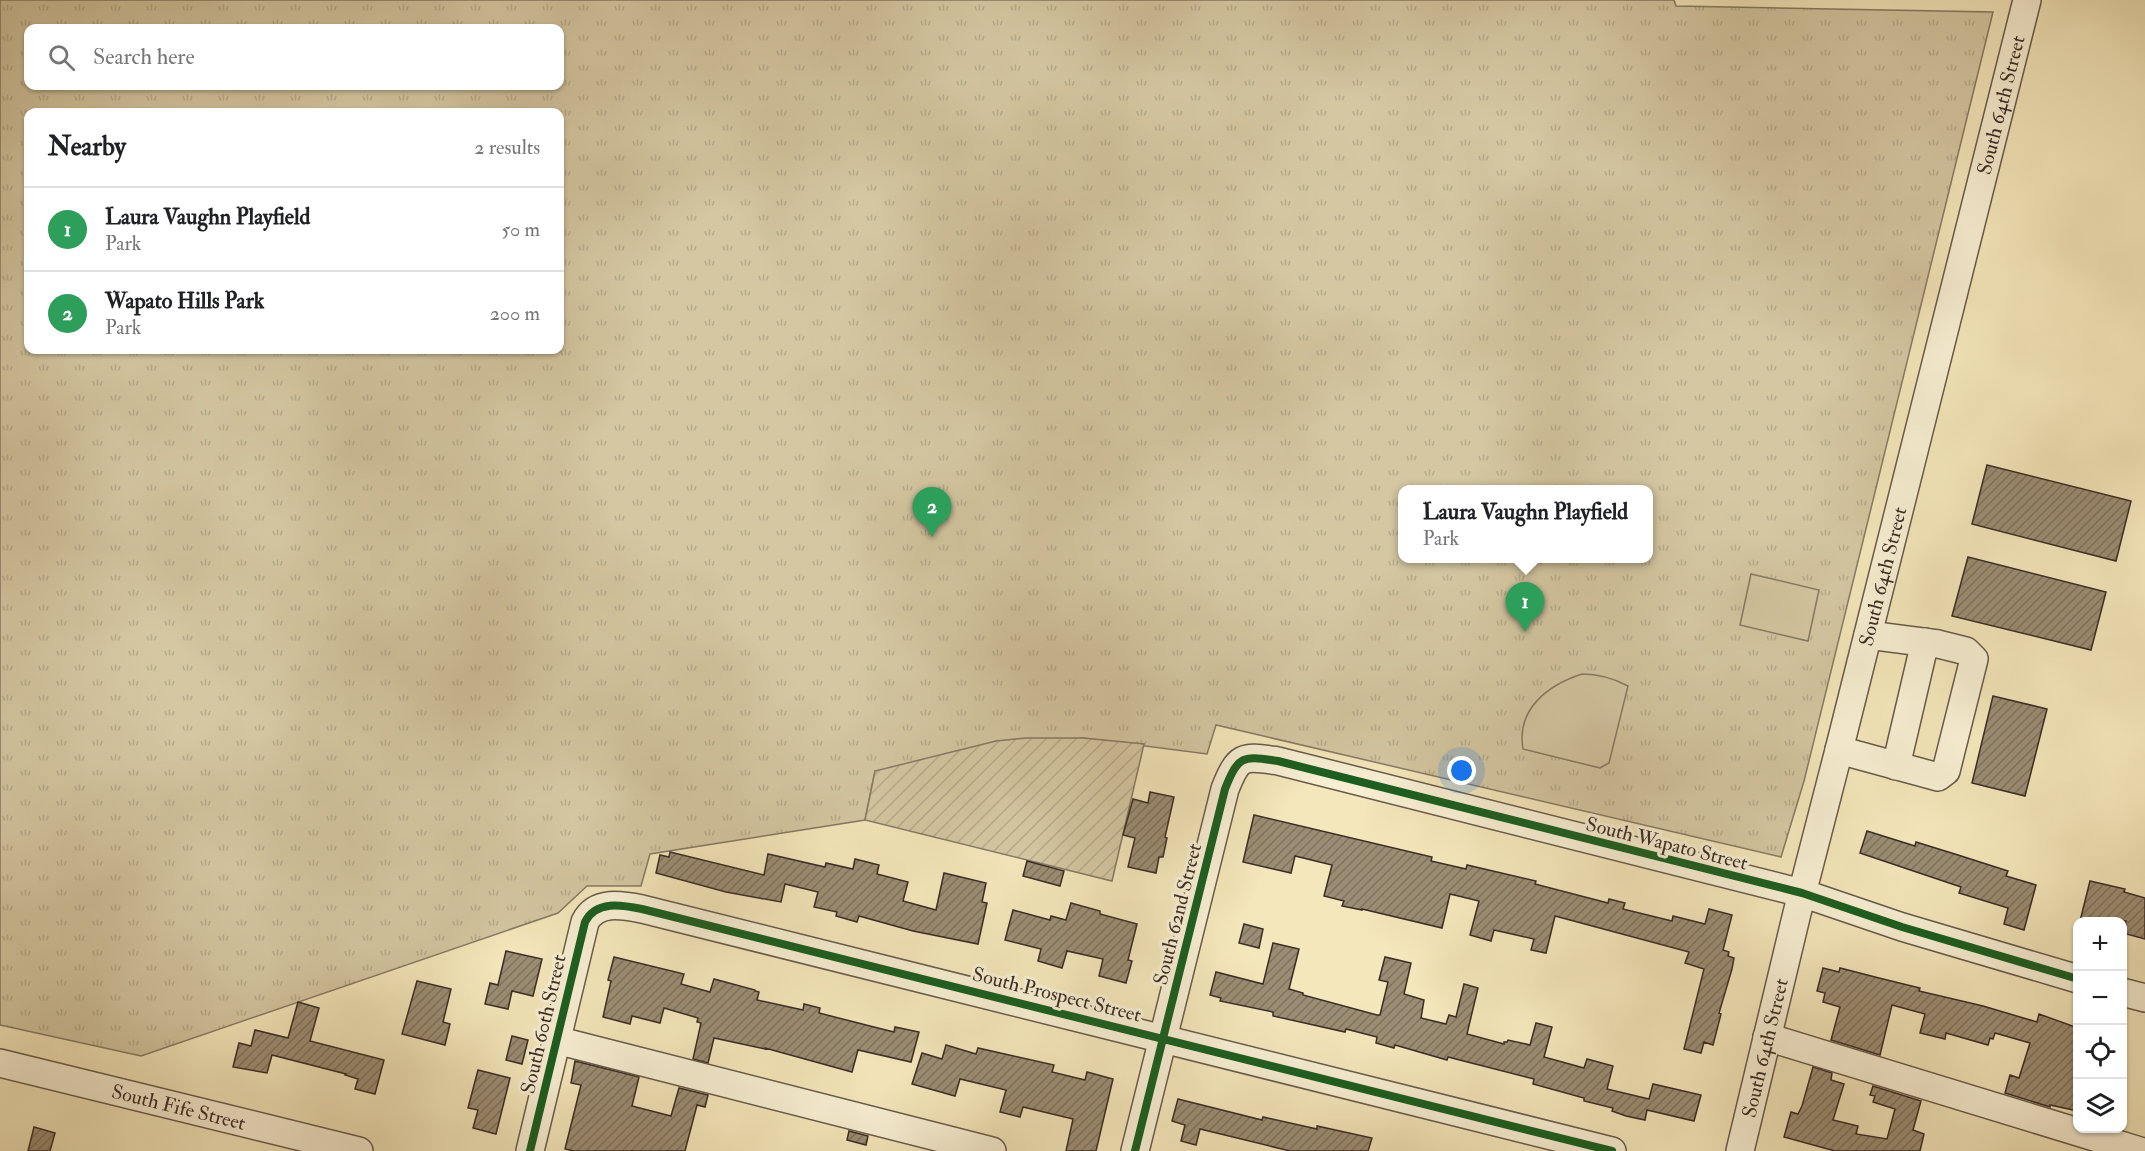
<!DOCTYPE html>
<html lang="en">
<head>
<meta charset="utf-8">
<style>
  body { margin:0; font-family:"IM FELL Double Pica",serif; background:#f6f6f6; color:#202124 }
  .controls { position:absolute; right:18px; bottom:18px; display:grid; overflow:hidden; border-radius:12px; box-shadow:0 2px 4px #0004 }
  .controls button { width:54px; height:54px; display:grid; place-items:center; padding:0; border:0; border-bottom:2px solid #e0e0e0; background:#fff; color:#202124; font:30px sans-serif }
  .you { position:absolute; left:1462px; top:771px; width:21px; height:21px; margin:-15px; border:4px solid #fff; border-radius:50%; background:#1a73e8; box-shadow:0 0 0 9px #1a73e833 }
  .badge { display:grid; place-items:center; width:39px; height:39px; border-radius:50%; background:#8f2418; color:#fff; font-size:20px; font-weight:700 }
  .pin { position:absolute; translate:-50% -50px; filter:drop-shadow(0 2px 3px #0008) }
  .pin::after { content:''; position:absolute; top:32px; width:21px; height:18px; background:inherit; clip-path:polygon(0 0,100% 0,50% 100%) }
  .popup { position:absolute; left:1398px; top:485px; width:255px; height:78px; box-sizing:border-box; display:grid; place-content:center; border-radius:12px; background:#fff; filter:drop-shadow(0 2px 4px #0005); font-size:20px; white-space:nowrap; color:#757577 }
  .popup b { font-size:22px; color:#202124 }
  .popup::after { content:''; position:absolute; left:50%; top:100%; margin-left:-12px; border:12px solid transparent; border-top-color:#fff }
  .list { margin:0; padding:0; list-style:none }
  h2 { display:flex; justify-content:space-between; align-items:center; height:78px; margin:0; padding:0 24px; font-size:26px }
  h2 small { font-size:20px; font-weight:400; color:#757577 }
  .list li { display:grid; grid-template-columns:39px 1fr auto; gap:18px; align-items:center; box-sizing:border-box; height:84px; padding:0 24px; border-top:2px solid #e0e0e0 }
  .list b { display:block; font-size:22px; white-space:nowrap }
  .list p { margin:0; font-size:20px; white-space:nowrap; color:#757577 }
  .list em { font-size:20px; font-style:normal; color:#757577 }
  .icon { flex:none; width:33px; height:33px; fill:none; stroke:currentColor; stroke-width:2; stroke-linecap:round; stroke-linejoin:round }
  .map { position:relative; flex:none; width:2145px; height:1151px; overflow:hidden }
  .search { position:absolute; background:#fff; box-shadow:0 2px 4px #0004; left:24px; top:24px; width:540px; height:66px; display:flex; align-items:center; gap:15px; box-sizing:border-box; padding:0 21px; border-radius:12px; color:#757577; font-size:22px }
  .panel { position:absolute; background:#fff; box-shadow:0 2px 4px #0004; left:24px; top:108px; width:540px; height:246px; border-radius:12px }
  .map>svg:first-child { display:block }
  .grass { fill:url(#grass-tufts); stroke:#877a64; stroke-width:1.5; fill-rule:evenodd }
  .garden { fill:url(#garden-furrows); stroke:#877a64; stroke-width:1.5 }
  .pitch { fill:#d4c7a2; stroke:#877a64; stroke-width:1.5 }
  .building { fill:url(#building-hatch); stroke:#3a2c26; stroke-width:1.5 }
  .lines { fill:none; stroke-linecap:round; stroke-linejoin:round }
  .minor-casing { stroke:#685b4b; stroke-width:30 }
  .minor { stroke:#f8efd3; stroke-width:27 }
  .cycleway-casing { stroke:#f8efd3; stroke-width:11 }
  .cycleway { stroke:#1b5e20; stroke-width:8 }
  .labels { text-anchor:middle; stroke-width:6; stroke-linejoin:round; paint-order:stroke }
  .street-label { font-size:20px; fill:#3a2c26; stroke:#f8efd3 }
</style>
</head>
<body>
<div class="map">
<svg width="2145" height="1151" viewBox="0 0 2145 1151">
  <defs>
    <pattern id="grass-tufts" width="24" height="20" patternUnits="userSpaceOnUse" patternTransform="scale(1.5)"><rect width="24" height="20" fill="#d4c7a2"/><path d="M3 7l-1-3M5 7V3M7 7l1-3M15 17l-1-3M17 17v-4M19 17l1-3" fill="none" stroke="#b7ab8b"/></pattern>
    <pattern id="garden-furrows" width="10" height="10" patternUnits="userSpaceOnUse" patternTransform="scale(1.5)"><rect width="10" height="10" fill="#d4c7a2"/><path d="M-1 1l2-2M0 10L10 0M9 11l2-2" fill="none" stroke="#b7ab8b"/></pattern>
    <pattern id="building-hatch" width="6" height="6" patternUnits="userSpaceOnUse" patternTransform="scale(1.5)"><rect width="6" height="6" fill="#9b8d73"/><path d="M-1 1l2-2M0 6l6-6M5 7l2-2" fill="none" stroke="#7f735e"/></pattern>
  </defs>
  <rect width="100%" height="100%" fill="#f4e7bb"/>
  <filter id="stains"><feTurbulence type="fractalNoise" baseFrequency=".00333" numOctaves="4"/><feColorMatrix values="0 0 0 0 .2 0 0 0 0 .09 0 0 0 0 .02 0 0 0 .5 -.17"/></filter>
  <radialGradient id="worn" r=".72"><stop offset=".6" stop-color="#630" stop-opacity="0"/><stop offset="1" stop-color="#630" stop-opacity=".3"/></radialGradient>
  <path class="grass" d="M0,0h1674l2,6 317,6 -189,769 -23,76 -565,-132 -9,29 -124,-16 -208,33 -10,49 -215,34 -9,32h-54l-29,27 -417,143 -141,-31zM28,28h532v58h-532zM28,112h532v238h-532zM1402,490h246v68h-246z"/>
  <path class="garden" d="M1026,738h57l61,6 -32,137 -247,-61 10,-49 121,-30z"/>
  <path class="pitch" d="M1751,574l68,16 -11,51 -68,-16z
    M1582,674c18,0 31,4 46,12l-19,77 -9,5 -77,-19c-7,-40 25,-64 59,-75z"/>
  <path class="building" d="M1987,465l144,36 -15,60 -144,-37z
    M1968,557l138,35 -15,58 -139,-34z
    M1993,696l54,13 -22,87 -53,-13z
    M1150,792l24,5 -9,40 2,1 -4,19h-4l-3,16 -28,-6 7,-29 -12,-3 10,-36 15,4z
    M1254,815l178,42 -1,4 35,8 1,-4 69,16 -1,3 73,19 1,-4 16,4 -2,6 49,12 1,-5 32,8 4,-15 23,6 -9,35 6,2 -1,4 6,2 -2,11 -13,44 2,1 -8,31 -9,-3 -3,11 -17,-4 20,-80 -19,-6 4,-11 -134,-36 -9,37 -15,-3 3,-11 -40,-9 -3,11 -21,-6 9,-34 -29,-7 -8,34 -80,-19v1l-20,-4 2,-5 -20,-5 8,-31 -37,-9 -4,17 -48,-11z
    M1867,831l48,15 1,-4 42,13 50,16 -2,5 30,9 -12,45 -20,-6 4,-16 -49,-15 2,-6 -101,-34z
    M670,852l94,23 4,-21 57,13 1,-4 27,6 2,-10 24,6 -2,9 31,8 -5,19 33,9 8,-37 42,10 -4,19 5,1 -9,41 -65,-13 -54,-15 -2,6 -21,-6 1,-4 -23,-5 4,-15 -33,-8 -4,18 -55,-10 -70,-19 4,-18 9,2z
    M1027,861l37,10 -4,15 -37,-10z
    M2090,881l35,8 -1,3 21,6v41l-22,-6 3,-12h-46z
    M1071,903l29,8v3l37,10 -9,36 4,1 -6,22 -27,-7 4,-17 -36,-8 -5,17 -24,-7 3,-12 -36,-9 8,-30 37,10 1,-4 15,4z
    M1244,924l19,5 -4,19 -20,-5z
    M1273,943l26,6 -10,40 14,4v2l74,20h3l8,-33 -9,-2 6,-23 26,6 -7,31 20,6 -3,18 25,6 3,-9 7,2 8,-33 14,4 -11,46 37,10v-2h3l1,-2 22,5 6,-22 16,4 -8,30 40,11 3,-9 26,7 -6,23 42,10 4,-15 48,11 -7,26 -47,-11 -2,10 -19,-4 -14,-5 1,-3 -29,-7v-3l-51,-14 1,-5 -86,-22 -1,3 -52,-15 -1,3 -18,-5 1,-6 -31,-8 -1,3 -72,-16v-4l-53,-11 1,-3 -11,-3 6,-23 47,12z
    M506,951l36,8 -9,37 -21,-5 -4,18 -23,-5 5,-21 8,2z
    M614,957l70,17 -3,10 29,8 4,-13 41,11v1l4,1 -2,8 46,10 1,-6 16,4 -1,5 51,13 24,6 1,-5 24,5 -8,30 -53,-12 -6,22 -87,-24v1l-51,-11 -6,25 -15,-4 8,-36 -4,-1 1,-4 -34,-10 -4,15 -28,-7 -2,8 -27,-7 8,-36 -3,-1z
    M1823,968l16,4 1,-4 39,10 41,10 -1,3 64,15 54,16 2,-8 39,14v83l-28,-6v2l-45,-14 5,-18 9,3 11,-35 -35,-10 -2,6 -3,-1 -2,7 -42,-12 -1,6 -25,-6 5,-19 -33,-9 -12,50 -49,-15 9,-33 -17,-5 2,-9 -8,-2z
    M417,981l34,8 -8,33 7,2 -5,21 -43,-11z
    M298,1002l21,6 -9,33 74,19 -9,34 -20,-5 3,-10 -13,-4 1,-1 -74,-19 -5,18 -34,-6 6,-24 12,3 4,-16 33,8z
    M512,1036l16,4 -6,24 -16,-4z
    M946,1045l30,9 2,-6 76,17 -2,7 33,8 2,-8 26,7 -17,72h-30l7,-32 -50,-12 -3,10 -20,-5 6,-22 -46,-11 -5,17 -43,-12 10,-31 20,6z
    M575,1061l64,16 -7,29 39,10 8,-28 29,7 -3,12 -8,-2 -12,46h-111l-9,-2 16,-64 -10,-2z
    M1813,1067l19,6 -1,7 13,4 -11,36 25,6 -2,8 31,5 8,-30 -22,-7 2,-6 -5,-1 3,-9 48,15 -8,29 11,4 -4,17h-85l-51,-14 7,-25 7,2 4,-8z
    M478,1070l32,8 -14,56 -23,-6 5,-18 -10,-2z
    M1178,1099l84,21 1,-3 54,12v-3l55,12 -4,13h-78l-90,-22 -4,16 -15,-4 4,-16 -13,-4z
    M34,1127l21,6 -5,18h-22z
    M849,1131l19,5 -2,9 -19,-5z"/>
  <g class="lines">
    <g class="minor-casing">
      <g id="minor">
        <path d="M1839,750l99,27 8,-6 28,-112 -8,-8 -28,-7 -70,-9"/>
        <path d="M1896,766l29,-124"/>
        <path d="M2122,992l23,6"/>
        <path d="M1767,1037l373,114"/>
        <path d="M556,1040l436,111"/>
        <path id="s1" d="M0,1063l359,88"/>
        <path d="M530,1151l55,-229c11,-22 37,-17 57,-13l970,242"/>
        <path d="M1135,1151l90,-362c14,-35 18,-33 53,-28l524,132 100,34 176,52"/>
        <path id="s2" d="M1740,1151l57,-238 42,-163 188,-750"/>
      </g>
    </g>
    <use href="#minor" class="minor"/>
    <g class="cycleway-casing">
      <path id="cycleway" d="M530,1151l55,-229c11,-22 37,-17 57,-13l970,242
        M1135,1151l90,-362c14,-35 18,-33 53,-28l524,132 100,34 176,52"/>
    </g>
    <use href="#cycleway" class="cycleway"/>
  </g>
  <g class="labels">
    <g class="street-label">
      <text dy="7" stroke="none"><textPath href="#s2" startOffset="1078">South 64th Street</textPath></text>
      <text dy="7" stroke="none"><textPath href="#s2" startOffset="592">South 64th Street</textPath></text>
      <text transform="translate(1667 843) rotate(14)" y="7">South Wapato Street</text>
      <text transform="translate(1177 914) rotate(-76)" y="7">South 62nd Street</text>
      <text transform="translate(1057 994) rotate(14)" y="7">South Prospect Street</text>
      <text transform="translate(543 1024) rotate(-77)" y="7">South 60th Street</text>
      <text dy="7" stroke="none"><textPath href="#s2" startOffset="106">South 64th Street</textPath></text>
      <text dy="7" stroke="none"><textPath href="#s1" startOffset="184">South Fife Street</textPath></text>
    </g>
  </g>
  <rect width="100%" height="100%" filter="url(#stains)"/>
  <rect width="100%" height="100%" fill="url(#worn)"/>
</svg>
<div class="controls">
<button>+</button>
<button>−</button>
<button><svg class="icon" aria-label="locate" viewBox="0 0 24 24"><circle cx="12" cy="12" r="6"/><path d="M12 2v4M12 18v4M2 12h4M18 12h4"/></svg></button>
<button><svg class="icon" aria-label="layers" viewBox="0 0 24 24"><path d="M12 4l9 5-9 5-9-5zM3 14l9 5 9-5"/></svg></button>
</div>
<div class="you"></div>
<div class="pin badge" style="left:1525px;top:632px;background:#2e9e5b">1</div>
<div class="popup"><b>Laura Vaughn Playfield</b>Park</div>
<div class="pin badge" style="left:932px;top:537px;background:#2e9e5b">2</div>
<div class="search"><svg class="icon" aria-label="search" viewBox="0 0 24 24"><circle cx="10" cy="10" r="6"/><path d="M15 15l6 6"/></svg>Search here</div>
<section class="panel">
<h2>Nearby<small>2 results</small></h2>
<ul class="list">
<li><span class="badge" style="background:#2e9e5b">1</span><div><b>Laura Vaughn Playfield</b><p>Park</p></div><em>50 m</em></li>
<li><span class="badge" style="background:#2e9e5b">2</span><div><b>Wapato Hills Park</b><p>Park</p></div><em>200 m</em></li>
</ul>
</section>
</div>
</body>
</html>
